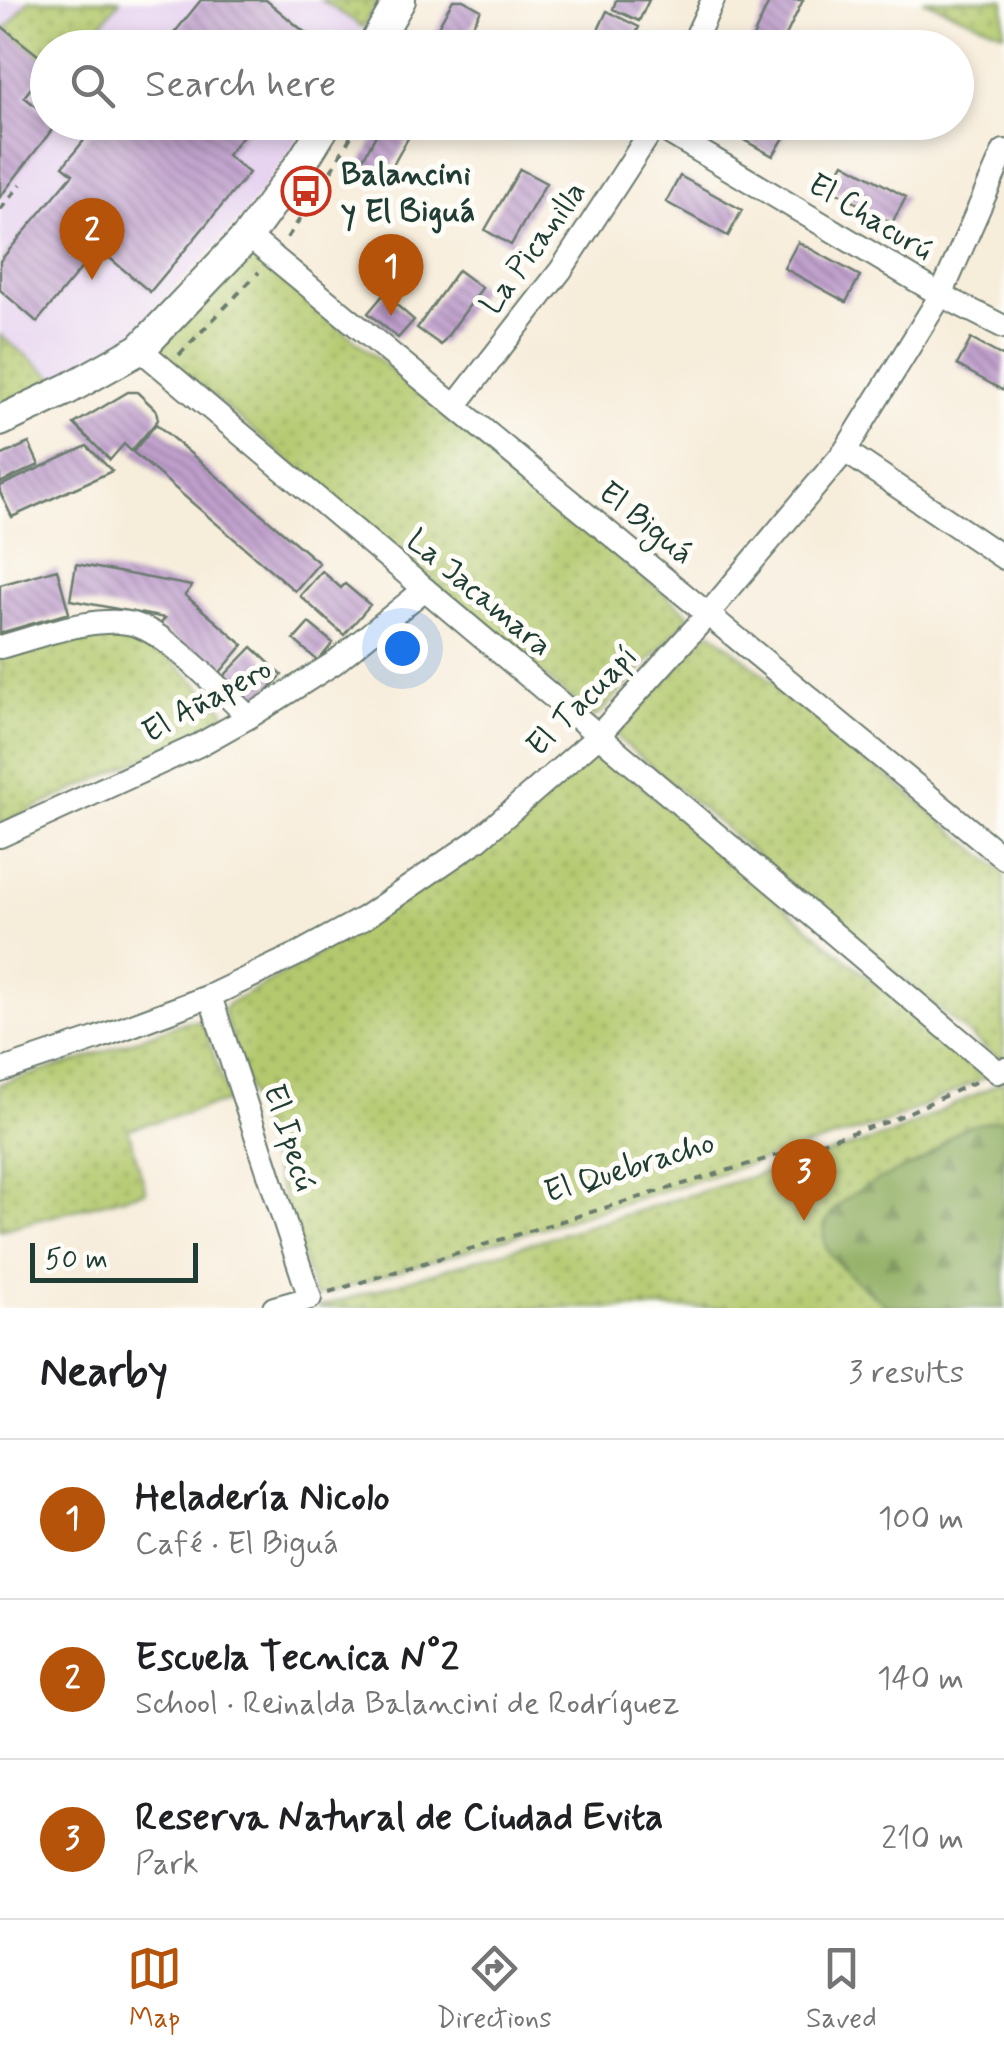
<!DOCTYPE html>
<html lang="en">
<head>
<meta charset="utf-8">
<style>
  body { margin:0; font-family:Mynerve,sans-serif; background:#f6f6f6; color:#202124 }
  .scale { position:absolute; left:30px; bottom:25px; width:168px; box-sizing:border-box; padding-left:10px; border:5px solid #1f3d34; border-top:0; font-size:28px; line-height:35px; white-space:nowrap; color:#1f3d34; -webkit-text-stroke:8px #fdfcf7; paint-order:stroke }
  .you { position:absolute; left:402px; top:648px; width:35px; height:35px; margin:-25px; border:8px solid #fff; border-radius:50%; background:#1a73e8; box-shadow:0 0 0 15px #1a73e833 }
  .badge { display:grid; place-items:center; width:65px; height:65px; border-radius:50%; background:#b45309; color:#fff; font-size:32px; font-weight:700 }
  .pin { position:absolute; translate:-50% -82px; filter:drop-shadow(0 2px 5px #0008) }
  .pin::after { content:''; position:absolute; top:52px; width:35px; height:30px; background:inherit; clip-path:polygon(0 0,100% 0,50% 100%) }
  .list { margin:0; padding:0; list-style:none }
  h2 { display:flex; justify-content:space-between; align-items:center; height:130px; margin:0; padding:0 40px; font-size:42px }
  h2 small { font-size:32px; font-weight:400; color:#757577 }
  .list li { display:grid; grid-template-columns:65px 1fr auto; gap:30px; align-items:center; box-sizing:border-box; height:160px; padding:0 40px; border-top:2px solid #e0e0e0 }
  .list b { display:block; font-size:38px; white-space:nowrap }
  .list p { margin:0; font-size:32px; white-space:nowrap; color:#757577 }
  .list em { font-size:32px; font-style:normal; color:#757577 }
  .icon { flex:none; width:55px; height:55px; fill:none; stroke:currentColor; stroke-width:2; stroke-linecap:round; stroke-linejoin:round }
  .map { position:relative; flex:none; width:1004px; height:1308px; overflow:hidden }
  .search { position:absolute; background:#fff; box-shadow:0 5px 15px #0003; left:30px; right:30px; top:30px; height:110px; display:flex; align-items:center; gap:25px; box-sizing:border-box; padding:0 35px; border-radius:55px; color:#757577; font-size:38px }
  .sheet { height:610px; background:#fff }
  nav { display:flex; justify-content:space-around; align-items:center; box-sizing:border-box; height:140px; border-top:2px solid #e0e0e0; background:#fff; font-size:28px; color:#757577 }
  nav a { display:grid; justify-items:center; gap:5px }
  nav .on { color:#b45309 }
  .map>svg:first-child { display:block }
  .built { fill:#e6d2f0 }
  .grass { fill:url(#grass-dots); stroke:#6a8351; stroke-width:2.5 }
  .forest { fill:url(#forest-firs); stroke:#57754a; stroke-width:2.5 }
  .building { fill:url(#building-back-hatch) }
  .lines { fill:none; stroke-linecap:round; stroke-linejoin:round }
  .street-casing { stroke:#6b7b6e; stroke-width:26 }
  .secondary-casing { stroke:#6b7b6e; stroke-width:34 }
  .path { stroke:#6b7b6e; stroke-width:4; stroke-dasharray:8 8; stroke-linecap:butt }
  .street { stroke:#fff; stroke-width:22 }
  .secondary { stroke:#fff; stroke-width:30 }
  .labels { text-anchor:middle; stroke-width:10; stroke-linejoin:round; paint-order:stroke }
  .poi-label { font-size:32px; font-weight:bold; fill:#1f3d34; stroke:#fdfcf7; text-anchor:start }
  .street-label { font-size:32px; fill:#1f3d34; stroke:#fdfcf7 }
</style>
</head>
<body>
<div class="map">
<svg width="1004" height="1308" viewBox="0 0 1004 1308">
  <defs>
    <pattern id="grass-dots" width="8" height="8" patternUnits="userSpaceOnUse" patternTransform="scale(2.5)"><rect width="8" height="8" fill="#b4c96e"/><path d="M2 2h.1M6 6h.1" fill="none" stroke="#92a45b" stroke-width="1.8" stroke-linecap="round"/></pattern>
    <pattern id="forest-firs" width="22" height="20" patternUnits="userSpaceOnUse" patternTransform="scale(2.5)"><rect width="22" height="20" fill="#8fad61"/><path d="M5 1l3.5 6h-7zM16 11l3.5 6h-7z" fill="#748e51"/></pattern>
    <pattern id="building-back-hatch" width="6" height="6" patternUnits="userSpaceOnUse" patternTransform="scale(2.5)"><rect width="6" height="6" fill="#bf9fcc"/><path d="M-1 5l2 2M0 0l6 6M5-1l2 2" fill="none" stroke="#9b83a6"/></pattern>
  </defs>
  <rect width="100%" height="100%" fill="#fdfcf7"/>
  <filter id="ink" filterUnits="userSpaceOnUse"><feTurbulence type="fractalNoise" baseFrequency=".01" numOctaves="2"/><feDisplacementMap in="SourceGraphic" scale="20" xChannelSelector="R" yChannelSelector="G"/><feConvolveMatrix kernelMatrix="1 2 1 2 8 2 1 2 1" color-interpolation-filters="sRGB"/></filter>
  <filter id="wash" filterUnits="userSpaceOnUse"><feTurbulence type="fractalNoise" baseFrequency=".0048" numOctaves="4" result="noise"/><feDisplacementMap in="SourceGraphic" scale="40" xChannelSelector="R" yChannelSelector="G"/><feGaussianBlur stdDeviation="2.25" result="paint"/><feColorMatrix in="noise" values="0 0 0 0 0 0 0 0 0 0 0 0 0 0 0 0 0 1.4 0 .05"/><feComposite in="paint" operator="in"/></filter>
  <g filter="url(#wash)">
    <rect width="100%" height="100%" fill="#f7eddb"/>
    <path class="built" d="M0,0h29l-23,29 41,34 1,59 259,1 -14,25 -56,77 -107,111 -74,43 -56,-44z
      M120,0h201l42,27 -12,20 -268,1z"/>
    <path class="grass" d="M29,0h91l-37,47 -35,1 -1,14 -41,-33z
      M321,0h57l-15,27z
      M923,0h81v33z
      M251,255l437,358 -1,6 -87,95 -7,3 -432,-364 -1,-6z
      M0,335l56,44 -56,28z
      M708,632h4l292,240v186l-8,-1 -376,-317 -2,-4 1,-4z
      M105,633l27,2 27,13 64,60 2,9 -32,19 -193,88v-167z
      M597,753l8,2 381,322 -96,44 -575,176 -92,-286 4,-6 86,-47 276,-203z
      M187,1021h11l8,10 23,70 -101,28 18,62 -146,39v-146l81,-24z
      M1004,1081v227h-688l576,-174z"/>
    <path class="forest" d="M997,1120h7v188h-114c-17,-14 -52,-39 -62,-58 -24,-46 59,-73 89,-87 17,-7 27,-24 43,-33 10,-6 25,-7 37,-10z"/>
    <g id="blocks">
      <path class="building" d="M201,0h65l53,44 -3,4h-154z
        M453,0h10l18,10 -21,38h-34z
        M616,0h33l-10,21 -26,-12z
        M770,0h33l-23,48h-32z
        M607,11l32,16 -10,21h-27l-10,-5z
        M0,25l48,38v3l-24,31 24,19v6h10l-58,75z
        M99,122h155l-27,33 22,18 -99,119 -52,-44 -61,74 -37,-32v-29l73,-87 -10,-8z
        M383,122h34l-34,61 -25,-15z
        M711,122h62l15,9 -15,25z
        M844,163l62,34 -14,26 -62,-35z
        M520,169l26,14 -35,62 -26,-15z
        M680,176l62,34 -14,26 -62,-34z
        M798,242l62,34 -14,26 -62,-34z
        M458,270l24,18 -41,57 -24,-17z
        M384,294l30,26 -16,18 -30,-25z
        M971,339l33,18v34l-47,-26z
        M128,392h9l19,18 2,10 -27,31 -7,-7 -14,16 -36,-36z
        M156,424l163,139 -24,28 -162,-139z
        M29,443l10,22 -39,18v-27z
        M87,446l25,25 -100,46 -12,-25v-6z
        M76,564l116,22 -7,9 58,50 -26,31 -59,-50 7,-8 -95,-18z
        M57,569l12,44 -69,20v-48z
        M322,571l19,17 4,-4 25,21 -26,30 -44,-39z
        M309,623l24,20 -15,18 -24,-21z
        M252,647l30,28 -29,31 -30,-29z"/>
    </g>
  </g>
  <g filter="url(#ink)">
    <use href="#blocks" fill-opacity="0" stroke="#6b7b6e" stroke-width="2.5"/>
    <g class="lines">
      <g class="street-casing">
        <path id="street" d="M691,48l22,-48
          M656,125l285,170 63,32
          M248,236l756,622
          M140,349l858,723 6,-3
          M455,406l106,-136 96,-148
          M845,451l159,107
          M0,647c38,-10 98,-34 136,-22 33,10 86,67 113,92
          M0,836l199,-91 50,-28 85,-54 91,-74
          M210,996l100,302 -36,10
          M0,1071l95,-32 115,-43 88,-42 66,-36 115,-79 119,-103 110,-122 137,-163 96,-156 63,-144"/>
      </g>
      <g class="secondary-casing">
        <path id="secondary" d="M372,48l28,-48
          M0,421l68,-32 72,-40 108,-113 56,-77 23,-37"/>
      </g>
      <path class="path" d="M0,210l21,-26
        M287,238l38,-56 34,-60
        M179,355l80,-83
        M329,1292l561,-171 85,-39"/>
      <use href="#street" class="street"/>
      <use href="#secondary" class="secondary"/>
    </g>
  </g>
  <defs>
    <g id="bus-ring" transform="scale(2.5)"><circle r="9.5" fill="#fdfcf7" stroke="#c8321e" stroke-width="1.5"/><path d="M-5-6H5V4H4V6H2V4H-2V6H-4V4H-5ZM-3.5-4V0h7V-4ZM-3.5 1.2v1.5H-2V1.2ZM2 1.2v1.5H3.5V1.2Z" fill="#c8321e"/></g>
  </defs>
  <g fill-rule="evenodd">
    <use href="#bus-ring" x="306" y="191"/>
  </g>
  <g class="labels">
    <g class="poi-label">
      <text x="341" y="184">Balancini<tspan x="341" dy="37">y El Biguá</tspan></text>
    </g>
    <g class="street-label">
      <text transform="translate(871 216) rotate(31)" y="11">El Chacurú</text>
      <text transform="translate(532 247) rotate(-54)" y="11">La Picanilla</text>
      <text transform="translate(647 522) rotate(39)" y="11">El Biguá</text>
      <text transform="translate(480 592) rotate(40)" y="11">La Jacamara</text>
      <text transform="translate(206 699) rotate(-29)" y="11">El Añapero</text>
      <text transform="translate(581 700) rotate(-45)" y="11">El Tacuapí</text>
      <text transform="translate(291 1137) rotate(72)" y="11">El Ipecú</text>
      <text transform="translate(629 1166) rotate(-17)" y="11">El Quebracho</text>
    </g>
  </g>
</svg>
<div class="scale">50 m</div>
<div class="you"></div>
<div class="pin badge" style="left:391px;top:316px">1</div>
<div class="pin badge" style="left:92px;top:280px">2</div>
<div class="pin badge" style="left:804px;top:1221px">3</div>
<div class="search"><svg class="icon" aria-label="search" viewBox="0 0 24 24"><circle cx="10" cy="10" r="6"/><path d="M15 15l6 6"/></svg>Search here</div>
</div>
<section class="sheet">
<h2>Nearby<small>3 results</small></h2>
<ul class="list">
<li><span class="badge">1</span><div><b>Heladería Nicolo</b><p>Café · El Biguá</p></div><em>100 m</em></li>
<li><span class="badge">2</span><div><b>Escuela Tecnica N°2</b><p>School · Reinalda Balancini de Rodríguez</p></div><em>140 m</em></li>
<li><span class="badge">3</span><div><b>Reserva Natural de Ciudad Evita</b><p>Park</p></div><em>210 m</em></li>
</ul>
</section>
<nav>
<a class="on"><svg class="icon" aria-label="map" viewBox="0 0 24 24"><path d="M3 6l6-2 6 2 6-2v14l-6 2-6-2-6 2zM9 4v14M15 6v14"/></svg>Map</a>
<a><svg class="icon" aria-label="directions" viewBox="0 0 24 24"><path d="M12 3l9 9-9 9-9-9zM9 14v-3h6M13 9l2 2-2 2"/></svg>Directions</a>
<a><svg class="icon" aria-label="saved" viewBox="0 0 24 24"><path d="M7 4h10v16l-5-4-5 4z"/></svg>Saved</a>
</nav>
</body>
</html>
